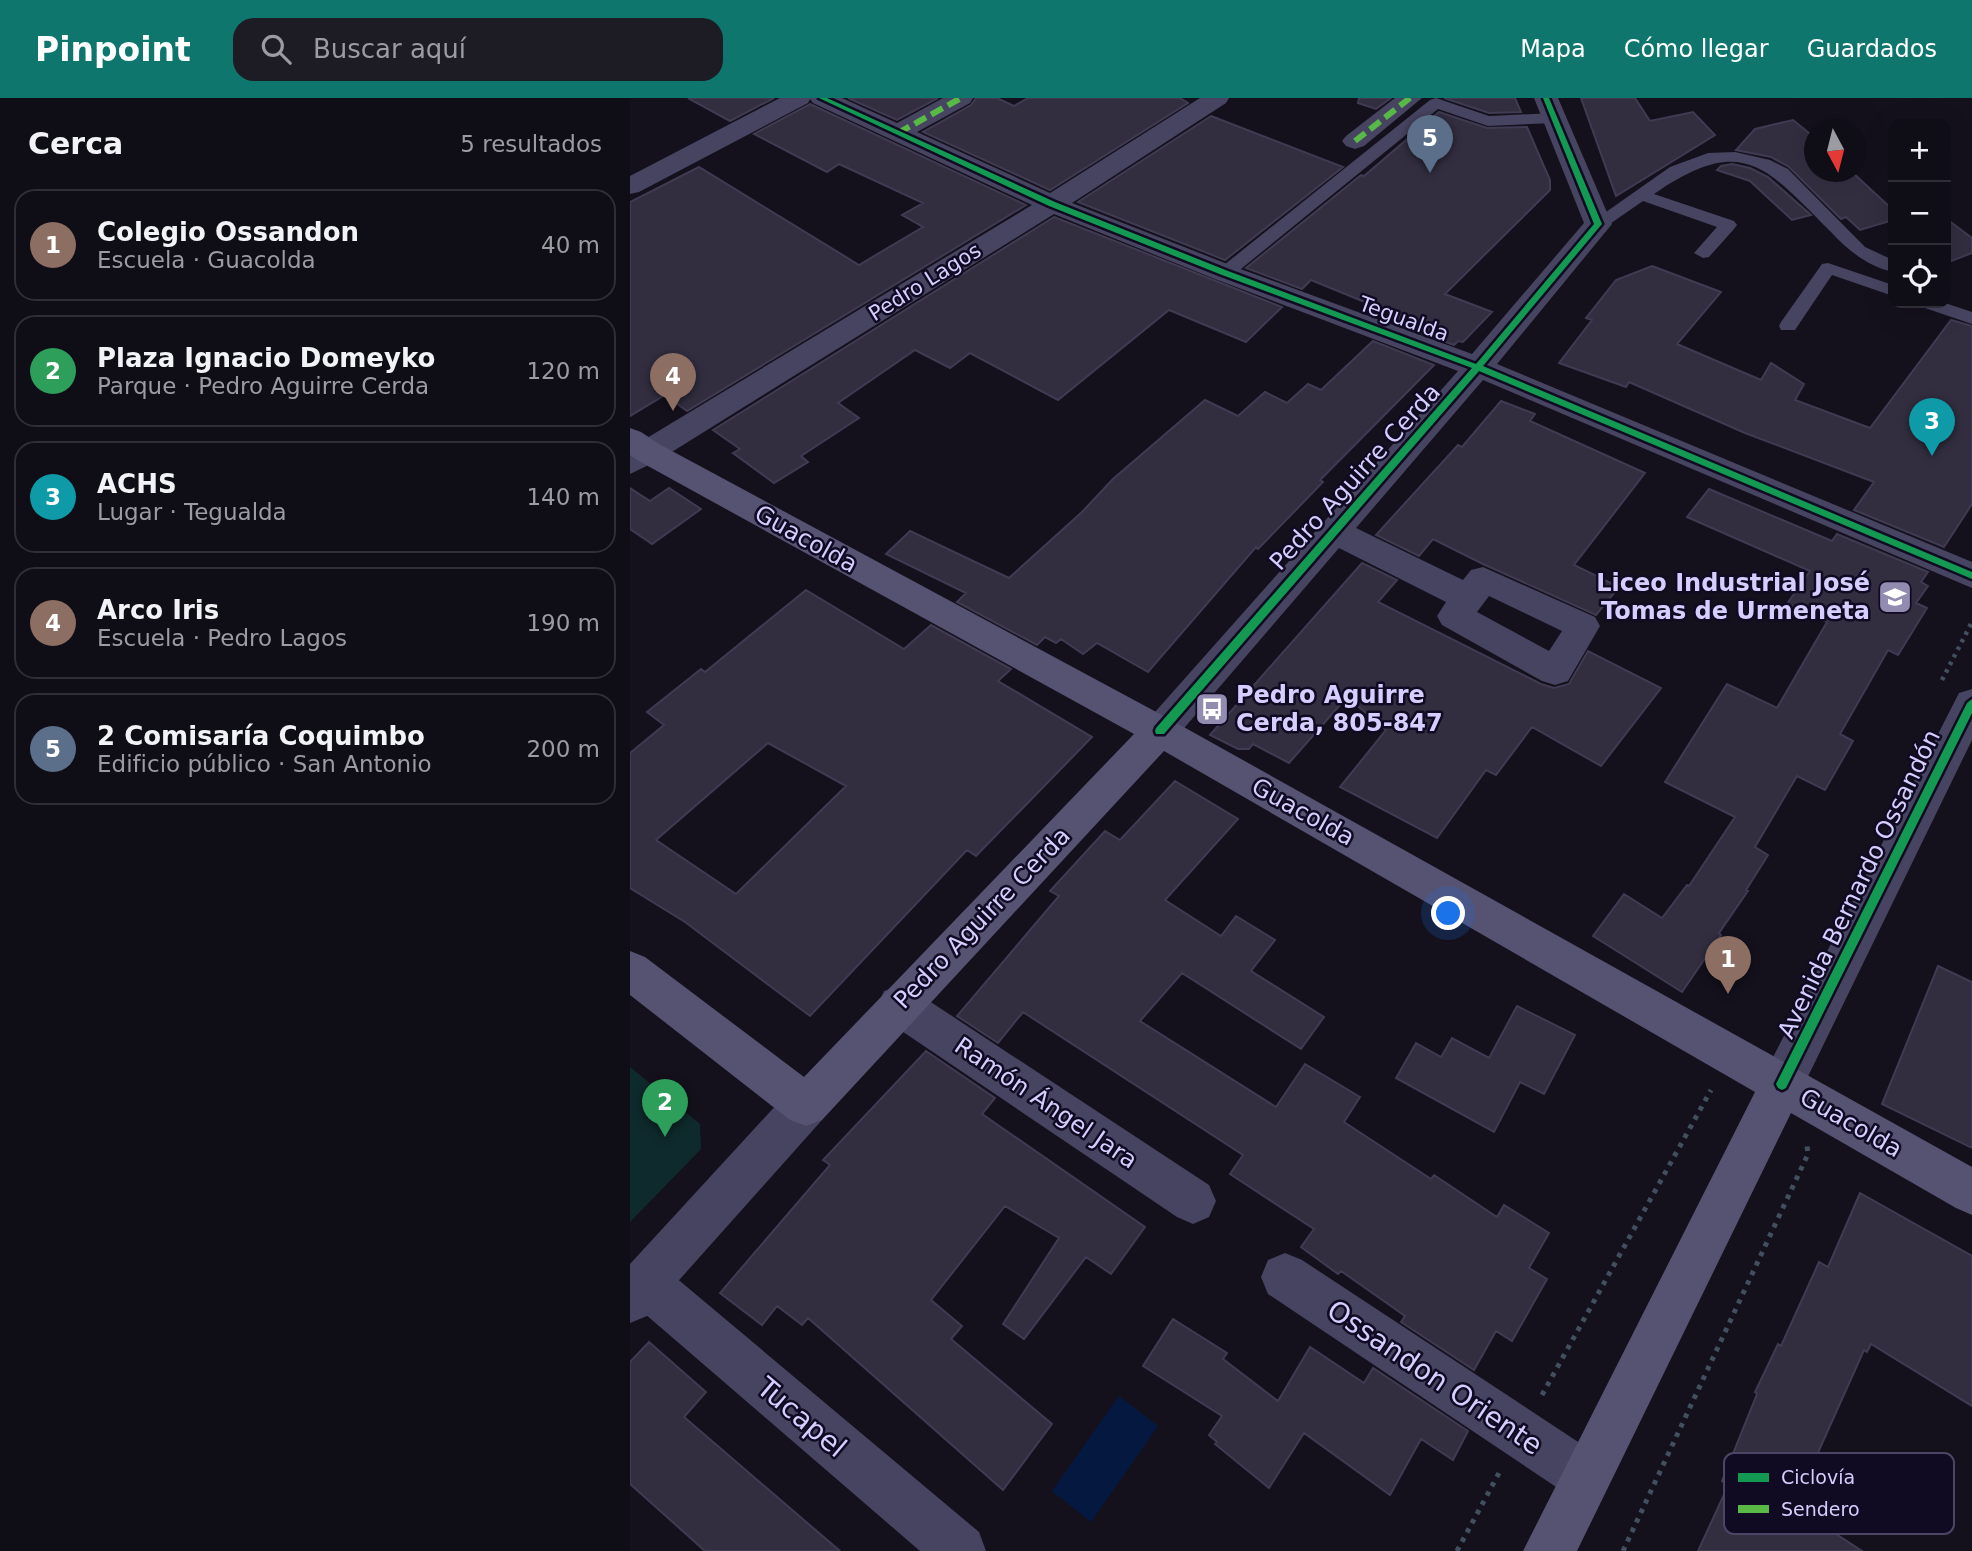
<!DOCTYPE html>
<html lang="es">
<head>
<meta charset="utf-8">
<style>
  body { margin:0; font-family:"DejaVu Sans",sans-serif; background:#1d1b23; color:#f1f3f6 }
  .controls { position:absolute; right:21px; top:21px; display:grid; overflow:hidden; border-radius:14px; box-shadow:0 7px 28px #0002 }
  .controls button { width:63px; height:63px; display:grid; place-items:center; padding:0; border:0; border-bottom:2px solid #2f2d35; background:#0f0d16; color:#f1f3f6; font:35px sans-serif }
  .compass { position:absolute; left:1174px; top:21px; width:63px; height:63px; border-radius:50%; background:#0f0d16; box-shadow:0 7px 28px #0002; rotate:173deg }
  .you { position:absolute; left:819px; top:816px; width:24px; height:24px; margin:-18px; border:5px solid #fff; border-radius:50%; background:#1a73e8; box-shadow:0 0 0 10px #1a73e833 }
  .badge { display:grid; place-items:center; width:46px; height:46px; border-radius:50%; background:#0f766e; color:#fff; font-size:23px; font-weight:700 }
  .pin { position:absolute; translate:-50% -58px; filter:drop-shadow(0 2px 4px #0008) }
  .pin::after { content:''; position:absolute; top:37px; width:24px; height:21px; background:inherit; clip-path:polygon(0 0,100% 0,50% 100%) }
  .list { margin:0; padding:0; list-style:none }
  h2 { display:flex; justify-content:space-between; align-items:center; height:91px; margin:0; padding:0 28px; font-size:30px }
  h2 small { font-size:23px; font-weight:400; color:#9b9ca1 }
  .list li { display:grid; grid-template-columns:46px 1fr auto; gap:21px; align-items:center; box-sizing:border-box; height:112px; margin:0 14px 14px; padding:0 14px; border:2px solid #2f2d35; border-radius:21px }
  .list b { display:block; font-size:26px; white-space:nowrap }
  .list p { margin:0; font-size:23px; white-space:nowrap; color:#9b9ca1 }
  .list em { font-size:23px; font-style:normal; color:#9b9ca1 }
  .icon { flex:none; width:38px; height:38px; fill:none; stroke:currentColor; stroke-width:2; stroke-linecap:round; stroke-linejoin:round }
  .map { position:relative; flex:none; width:1342px; height:1453px; overflow:hidden }
  header { display:flex; align-items:center; gap:42px; box-sizing:border-box; height:98px; padding:0 35px; background:#0f766e; color:#fff }
  header strong { font-size:33px }
  nav { display:flex; gap:38px; margin-inline-start:auto; font-size:24px }
  .search { width:490px; height:63px; background:#1d1b23; display:flex; align-items:center; gap:18px; box-sizing:border-box; padding:0 24px; border-radius:21px; color:#9b9ca1; font-size:26px }
  main { display:flex }
  aside { flex:1; background:#0f0d16 }
  .map>svg:first-child { display:block }
  .green { fill:#0f2a2c }
  .water { fill:#051840 }
  .building { fill:#322e40; stroke:#403a52; stroke-width:2; fill-rule:evenodd }
  .lines { fill:none; stroke-linecap:round; stroke-linejoin:round }
  .path-far1 { stroke:#414f5e; stroke-width:4.5; stroke-dasharray:3.5 5; stroke-linecap:butt }
  .path { stroke:#414f5e; stroke-width:5; stroke-dasharray:4.5 6; stroke-linecap:butt }
  .service { fill:#464460; fill-rule:evenodd }
  .minor { fill:#464460; fill-rule:evenodd }
  .tertiary { fill:#464460; fill-rule:evenodd }
  .secondary { fill:#555272; fill-rule:evenodd }
  .quiet { stroke:#58b947; stroke-width:6; stroke-dasharray:13 6; stroke-linecap:butt }
  .cycleway-casing { stroke:#100b23; stroke-width:5 }
  .cycleway { fill:#139951; fill-rule:evenodd }
  .labels { text-anchor:middle; stroke-width:5; stroke-linejoin:round; paint-order:stroke }
  .far-street-label { font-size:21px; fill:#d5ceff; stroke:#100b23 }
  .street-label { font-size:24px; fill:#d5ceff; stroke:#100b23 }
  .poi-label { font-size:24px; font-weight:bold; fill:#d5ceff; stroke:#100b23; text-anchor:end }
  .near-street-label { font-size:28px; fill:#d5ceff; stroke:#100b23 }
  .key { fill:#100b23; stroke:#4b4665; stroke-width:2 }
  .key-label { font-size:19px; fill:#d5ceff }
</style>
</head>
<body>
<header>
<strong>Pinpoint</strong>
<div class="search"><svg class="icon" aria-label="search" viewBox="0 0 24 24"><circle cx="10" cy="10" r="6"/><path d="M15 15l6 6"/></svg>Buscar aquí</div>
<nav><a>Mapa</a><a>Cómo llegar</a><a>Guardados</a></nav>
</header>
<main>
<aside>
<h2>Cerca<small>5 resultados</small></h2>
<ul class="list">
<li><span class="badge" style="background:#8d6e63">1</span><div><b>Colegio Ossandon</b><p>Escuela · Guacolda</p></div><em>40 m</em></li>
<li><span class="badge" style="background:#2e9e5b">2</span><div><b>Plaza Ignacio Domeyko</b><p>Parque · Pedro Aguirre Cerda</p></div><em>120 m</em></li>
<li><span class="badge" style="background:#0f9aa8">3</span><div><b>ACHS</b><p>Lugar · Tegualda</p></div><em>140 m</em></li>
<li><span class="badge" style="background:#8d6e63">4</span><div><b>Arco Iris</b><p>Escuela · Pedro Lagos</p></div><em>190 m</em></li>
<li><span class="badge" style="background:#5c6f8a">5</span><div><b>2 Comisaría Coquimbo</b><p>Edificio público · San Antonio</p></div><em>200 m</em></li>
</ul>
</aside>
<div class="map">
<svg width="1342" height="1453" viewBox="0 0 1342 1453">
  <rect width="100%" height="100%" fill="#14111d"/>
  <path class="green" d="M0,969l70,57 1,25 -71,73z"/>
  <path class="water" d="M489,1298l39,30 -67,96 -39,-31z"/>
  <path class="building" d="M58,0h86l-44,23z
    M218,0h90l-41,22z
    M346,0h21l17,8 14,-8h152l8,5 -138,87 -127,-58 48,-27z
    M729,0h32l-15,11 -18,-6z
    M814,0h71l6,14 -32,1z
    M951,0h54l15,23 43,-9 22,23 -99,61z
    M180,6l216,101 -339,206 -22,-16 -35,21v-214l69,-35 160,98 64,-38 -21,-12 21,-12 -84,-39 -12,8 -73,-38z
    M809,14l48,16 40,-1 23,53v10l-105,104 47,18 -29,30 -5,-1 -4,4 -61,-23 6,-6 -88,-36 -9,9 -56,-21 115,-93 3,1z
    M581,18l132,51 -118,93 -147,-58z
    M1163,22l22,18v34h37l41,38v10l-33,10 -14,-13 -5,2 -52,-52 -18,-10 -35,-7 19,-21z
    M1102,66l18,4 18,9 43,38 -19,5 -42,-39 -33,-11 4,-4z
    M424,119l228,90 -36,35 -77,-32 -111,90 -88,-47 -20,15 -35,-18 -77,53 21,15 -58,38 7,6 -34,21 -41,-30 7,-4 -27,-19z
    M1318,122l24,18v15l-26,10z
    M1022,168l69,26 -44,52 84,36 10,-17 33,21 -9,16 75,28 81,-108 21,6v178l-28,43 -90,-37 20,-28 -129,-49 -116,-51 -3,5 -67,-24 33,-43 -6,-2 30,-38z
    M743,243l61,24 -114,115 3,2 -65,67 -2,-2 -108,125 -51,-29 -14,11 -22,-15 -5,4 -11,-6 -8,8 -80,-43 9,-9 -80,-39 24,-23 99,47 73,-66 31,-33 92,-79 33,16 27,-24 22,11 21,-19 13,6z
    M871,303l34,13 -5,7 115,52 -71,92 45,22 -23,28 -113,-51 -50,-25 -14,17 -43,-21 82,-90 4,2z
    M0,390l20,13 19,-13 32,21 -49,35 -22,-15z
    M1079,391l123,52 5,-7 91,38 -7,10 7,4 -12,17 11,5 -29,47 -10,-5 -48,84 13,7 -28,49 -28,-14 -42,71 13,8 -22,35 2,1 -29,42 2,2 -39,57 -89,-56 31,-42 38,24 25,-33 2,1 46,-69 -70,-35 62,-98 50,24 50,-86 -40,-18 23,-33 -123,-54z
    M732,465l35,17 -19,22 163,82 13,4 15,-4 19,-33 73,37 -60,78 -69,-39 -36,48 -10,-5 -49,68 -97,-51 46,-57 -39,-33 -58,66 -36,-19 -4,5h-11l-28,-14z
    M176,492l98,59 27,-24 80,44 -13,12 94,56 -116,119 -9,-6 -157,166 -125,-94 -55,-34v-135l34,-28 -17,-13 54,-43 4,3zM138,645l78,43 -110,108 -80,-54z
    M545,683l63,38 -73,81 56,36 15,-20 39,24 -24,31 73,46 -23,32 -119,-76 -42,48 136,86 29,-43 55,33 -16,25 87,57 3,-4 63,42 7,-12 45,28 -20,35 18,11 -35,62 -16,-10 -22,39 -73,-48 4,-6 -64,-45 -3,3 -37,-27 13,-18 -84,-55 13,-19 -220,-143 -25,31 -41,-27 102,-120 -9,-5 55,-60 15,9z
    M1308,868l34,16v166l-90,-44z
    M887,908l58,29 -31,59 -24,-12 -26,50 -98,-54 20,-35 25,14 11,-19 37,20z
    M296,953l69,47 -13,16 163,113 -34,47 -25,-17 -62,82 -21,-15 56,-86 -54,-32 -74,94 31,26 -11,13 101,85 -49,66 -195,-172 -6,7 -25,-19 -15,19 -42,-32 110,-128 -7,-5z
    M1230,1095l112,63v150l-101,-62 -4,8 -3,-2 -52,116 -16,42 66,43h-164l30,-65 -6,-5 35,-87 -2,-2 23,-48 3,2 38,-84 9,5z
    M543,1221l54,34 -4,6 55,42 32,-54 54,36 9,-15 95,63 -15,29 -32,-21 -31,56 -86,-62 -35,55 -54,-44 2,-2 -8,-7 13,-19 -79,-50z
    M19,1244l57,50 -22,25 156,134h-135l-75,-67v-122z"/>
  <g class="lines">
    <path class="path-far1" d="M1312,582l30,-58"/>
    <path class="path" d="M912,1297l169,-305
      M827,1453l42,-78
      M993,1453l185,-397 -1,-8"/>
    <path class="service" d="M806,0l53,18 65,-3 8,5 -8,5 -66,3 -50,-17 -207,168h-12l-3,-4 3,-4 211,-169z
      M1105,54l35,8 18,9 77,78 28,13v12c-26,-6 -44,-21 -62,-40 -66,-66 -88,-99 -177,-38l80,27 3,4 -3,4 -25,28 -6,1 -9,-5 23,-26 -74,-26 -39,27 -6,1 -9,-5 81,-57 38,-14z
      M1198,165l65,22v11l-61,-21 -37,55h-14l-2,-4 2,-4 41,-58z
      M1289,205h26l27,9v12l-50,-17z"/>
    <path class="minor" d="M150,0h62l55,25 46,-25h30l-3,5 -53,29 133,61 150,-95h29l-3,5 -154,100 163,64 237,87 112,-131 -50,-125h24l54,126 -115,140 475,198v26l-489,-208 -127,148 107,52 8,-10 12,-3 112,50 5,9 -32,55 -13,4 -13,-4 -100,-56 -5,-9 9,-14 -107,-54 -166,193 -13,5 -13,-5 -5,-10 5,-10 311,-350 -243,-92 -161,-65 -395,246 -11,3 -11,-3 -5,-8 5,-8 395,-239 -219,-102 -3,-4 -2,4 -169,89 -9,2v-18zM859,498l73,35 -13,20 -72,-39z
      M765,0h27l-58,48 -9,3 -9,-3 -4,-5 4,-5z
      M1342,591v51l-175,359 -15,6 -15,-6 -7,-15 7,-15 192,-376z
      M269,888l15,5 295,194 7,16 -7,16 -16,7 -16,-7 -293,-198 -6,-14 6,-14z
      M655,1155l17,7 302,199 7,18 -7,18 -18,7 -18,-7 -300,-201 -7,-17 7,-17z
      M15,1161l17,7 317,266 7,19h-66l-290,-250v-35z"/>
    <path class="tertiary" d="M18,343l11,3 5,8 -5,8 -29,14v-25z
      M176,986l16,6 6,15 -6,15 -175,196 -17,7v-59l160,-174z"/>
    <path class="secondary" d="M0,330l11,4 18,12 514,277 799,446v48l-16,-7 -165,-95 -214,438h-54l232,-459 -591,-341 -342,369 -16,6 -16,-6 -160,-125v-44l15,6 159,120 330,-343 -497,-274 -7,-5z"/>
    <path class="quiet" d="M268,35l63,-35
      M725,43l55,-43"/>
    <g class="cycleway-casing">
      <path id="cycleway" d="M189,0h8l228,104 173,69 248,93 118,-140 -51,-126h6l53,126 -119,142 489,206v7l-493,-208 -315,363h-8l-1,-3 1,-3 316,-360 -250,-93 -173,-69z
        M1342,601v14l-186,375 -4,2 -4,-2 -2,-4 2,-4 189,-377z"/>
    </g>
    <use href="#cycleway" class="cycleway"/>
  </g>
  <defs>
    <g id="school-square" transform="scale(1.75)"><rect x="-9" y="-9" width="18" height="18" rx="4" fill="#918cb0" stroke="#100b23"/><path d="M0-5L7-2L0 1L-7-2ZM-4 1L0 2.5L4 1V4Q0 6-4 4Z" fill="#fff"/></g>
    <g id="bus-square" transform="scale(1.75)"><rect x="-9" y="-9" width="18" height="18" rx="4" fill="#918cb0" stroke="#100b23"/><path d="M-5-6H5V4H4V6H2V4H-2V6H-4V4H-5ZM-3.5-4V0h7V-4ZM-3.5 1.2v1.5H-2V1.2ZM2 1.2v1.5H3.5V1.2Z" fill="#fff"/></g>
  </defs>
  <g fill-rule="evenodd">
    <use href="#school-square" x="1265" y="499"/>
    <use href="#bus-square" x="582" y="611"/>
  </g>
  <g class="labels">
    <g class="far-street-label">
      <text transform="translate(295 184) rotate(-32)" y="7">Pedro Lagos</text>
      <text transform="translate(774 221) rotate(20)" y="7">Tegualda</text>
    </g>
    <g class="street-label">
      <text transform="translate(725 379) rotate(-48)" y="8">Pedro Aguirre Cerda</text>
      <text transform="translate(176 441) rotate(29)" y="8">Guacolda</text>
      <text transform="translate(673 714) rotate(29)" y="8">Guacolda</text>
      <text transform="translate(1229 786) rotate(-64)" y="8">Avenida Bernardo Ossandón</text>
      <text transform="translate(352 820) rotate(-46)" y="8">Pedro Aguirre Cerda</text>
      <text transform="translate(416 1005) rotate(34)" y="8">Ramón Ángel Jara</text>
      <text transform="translate(1221 1025) rotate(30)" y="8">Guacolda</text>
    </g>
    <g class="poi-label">
      <text x="1240" y="493">Liceo Industrial José<tspan x="1240" dy="28">Tomas de Urmeneta</tspan></text>
      <text x="606" y="605" text-anchor="start">Pedro Aguirre<tspan x="606" dy="28">Cerda, 805-847</tspan></text>
    </g>
    <g class="near-street-label">
      <text transform="translate(805 1279) rotate(34)" y="10">Ossandon Oriente</text>
      <text transform="translate(172 1319) rotate(40)" y="10">Tucapel</text>
    </g>
  </g>
  <rect x="1094" y="1355" width="230" height="81" rx="10" class="key"/>
  <rect x="1108" y="1375" width="31" height="9" fill="#139951"/>
  <rect x="1108" y="1407" width="31" height="8" fill="#58b947"/>
  <g class="key-label">
    <text x="1151" y="1386">Ciclovía</text>
    <text x="1151" y="1418">Sendero</text>
  </g>
</svg>
<div class="controls">
<button>+</button>
<button>−</button>
<button><svg class="icon" aria-label="locate" viewBox="0 0 24 24"><circle cx="12" cy="12" r="6"/><path d="M12 2v4M12 18v4M2 12h4M18 12h4"/></svg></button>
</div>
<svg class="compass" viewBox="-18 -18 36 36"><path d="M0-13l5 13h-10z" fill="#e53935"/><path d="M0 13l5-13h-10z" fill="#9b9ca1"/></svg>
<div class="you"></div>
<div class="pin badge" style="left:1098px;top:896px;background:#8d6e63">1</div>
<div class="pin badge" style="left:35px;top:1039px;background:#2e9e5b">2</div>
<div class="pin badge" style="left:1302px;top:358px;background:#0f9aa8">3</div>
<div class="pin badge" style="left:43px;top:313px;background:#8d6e63">4</div>
<div class="pin badge" style="left:800px;top:75px;background:#5c6f8a">5</div>
</div>
</main>
</body>
</html>
